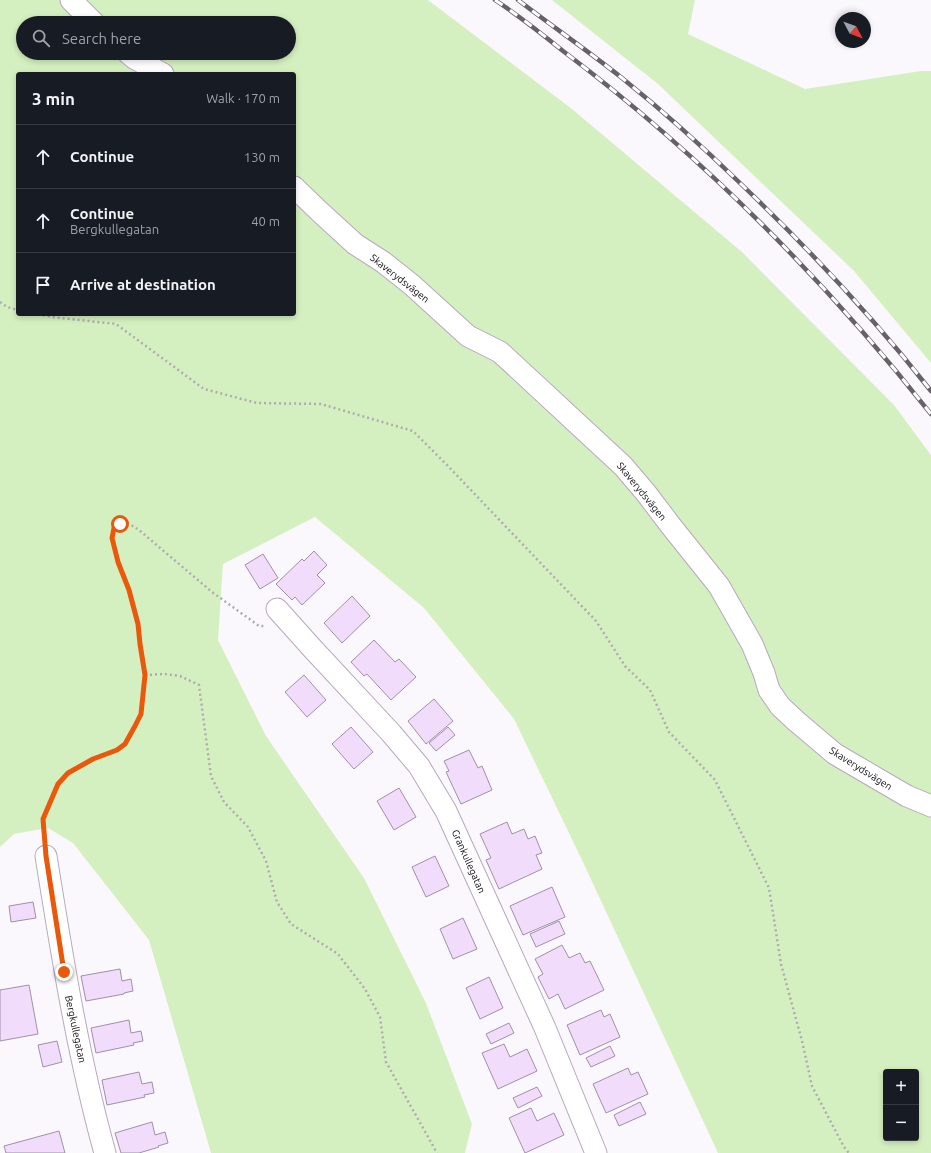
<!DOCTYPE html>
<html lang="en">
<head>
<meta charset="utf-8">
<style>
  body { margin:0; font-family:Ubuntu,sans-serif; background:#20242c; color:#f1f3f6 }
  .controls { position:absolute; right:12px; bottom:12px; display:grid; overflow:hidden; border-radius:4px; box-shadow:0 2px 6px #0003 }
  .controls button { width:36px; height:36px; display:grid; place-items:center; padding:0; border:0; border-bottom:1px solid #363941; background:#171b24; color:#f1f3f6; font:20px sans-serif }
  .compass { position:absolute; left:835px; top:12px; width:36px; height:36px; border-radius:50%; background:#171b24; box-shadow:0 2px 6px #0003; rotate:131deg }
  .stop { position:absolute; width:12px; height:12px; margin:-9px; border:3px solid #ea580c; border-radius:50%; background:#fff }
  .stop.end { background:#ea580c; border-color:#fff; box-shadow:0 1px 4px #0008 }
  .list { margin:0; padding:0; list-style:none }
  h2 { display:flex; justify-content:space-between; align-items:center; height:52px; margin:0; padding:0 16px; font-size:17px }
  h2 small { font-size:13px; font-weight:400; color:#9ea1a6 }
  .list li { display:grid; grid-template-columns:26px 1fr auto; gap:12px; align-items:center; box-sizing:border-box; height:64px; padding:0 16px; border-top:1px solid #363941 }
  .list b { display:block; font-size:15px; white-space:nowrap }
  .list p { margin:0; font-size:13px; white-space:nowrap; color:#9ea1a6 }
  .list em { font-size:13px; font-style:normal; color:#9ea1a6 }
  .icon { flex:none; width:22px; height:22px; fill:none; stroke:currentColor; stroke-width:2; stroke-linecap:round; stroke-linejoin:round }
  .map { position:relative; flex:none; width:931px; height:1153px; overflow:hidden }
  .search { position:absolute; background:#171b24; box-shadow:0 2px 6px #0003; left:16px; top:16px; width:280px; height:44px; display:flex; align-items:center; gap:10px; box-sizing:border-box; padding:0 14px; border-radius:22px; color:#9ea1a6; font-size:15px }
  .panel { position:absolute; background:#171b24; box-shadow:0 2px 6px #0003; left:16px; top:72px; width:280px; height:244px; border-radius:4px }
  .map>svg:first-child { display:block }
  .green { fill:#d5f0c0; fill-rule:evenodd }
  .building { fill:#f1ddfb; stroke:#9f90a7 }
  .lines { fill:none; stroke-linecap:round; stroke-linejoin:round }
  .minor-casing { stroke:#b7a8bf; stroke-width:23 }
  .path { stroke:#afabb1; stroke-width:2.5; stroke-dasharray:2 3; stroke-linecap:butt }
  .minor { stroke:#fff; stroke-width:21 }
  .rail-casing { stroke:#676269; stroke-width:4.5 }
  .rail { stroke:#fff; stroke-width:3; stroke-dasharray:9; stroke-linecap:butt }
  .route { stroke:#ea580c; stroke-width:5 }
  .labels { text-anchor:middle; stroke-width:3; stroke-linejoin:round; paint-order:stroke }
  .street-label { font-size:10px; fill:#0e0911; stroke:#fff }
</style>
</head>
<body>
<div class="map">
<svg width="931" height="1153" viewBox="0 0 931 1153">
  <rect width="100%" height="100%" fill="#fbf8fd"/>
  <path class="green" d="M0,0h428l144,109 170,143 152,153 37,50v698h-213l-136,-293 -68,-141 -90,-111 -109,-91 -92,47 -5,76 48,96 98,142 62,125 46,121 -7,29h-254l-62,-213 -76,-97 -25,-15 -34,6 -14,13zM23,23h266v30h-266zM18,74h276v240h-276zM886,1072h30v66h-30z
    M552,0h143l-7,34 117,55 116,-18h10v292l-77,-92 -196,-187z"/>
  <path class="building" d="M314,551l13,14 -10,10 8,8 -23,22 -7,-8 -3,3 -16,-16 26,-25 2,2z
    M263,554l15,24 -18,11 -15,-24z
    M352,596l18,20 -28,27 -18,-20z
    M374,640l21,22 4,-3 17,18 -25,23 -24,-26 -3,2 -13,-14z
    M304,675l22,25 -19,17 -22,-25z
    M434,699l19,22 -27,23 -18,-23z
    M351,727l22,25 -19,17 -22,-25z
    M448,727l7,8 -19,16 -7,-8z
    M469,750l9,18 4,-2 10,24 -31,14 -15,-32 3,-1 -5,-10z
    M399,788l17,29 -22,13 -17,-29z
    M507,822l5,12 12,-5 4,10 7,-3 7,17 -6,2 6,14 -43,20 -13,-29 5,-2 -11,-24z
    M435,856l14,30 -23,11 -14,-30z
    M552,887l13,30 -42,18 -13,-29z
    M33,902l3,16 -25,4 -2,-16z
    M463,918l14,31 -24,10 -13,-30z
    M559,921l6,13 -29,13 -6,-13z
    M562,945l7,13 11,-5 5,10 5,-2 14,29 -39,19 -7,-15 -9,5 -11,-22 5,-3 -8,-15z
    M120,969l2,12 9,-2 2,12 -9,2v1l-38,7 -5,-25z
    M489,977l14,31 -23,11 -14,-31z
    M29,985l9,49 -38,7v-51z
    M601,1010l3,7 6,-3 10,23 -40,18 -13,-30z
    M129,1020l2,13 10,-2 2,10 -10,2 1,2 -38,8 -5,-25z
    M509,1023l5,10 -23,11 -5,-10z
    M57,1041l5,21 -19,5 -5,-22z
    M504,1044l6,13 17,-8 10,22 -39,18 -16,-36z
    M610,1046l5,10 -24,11 -5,-9z
    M628,1068l3,7 7,-3 10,22 -42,19 -13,-29z
    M139,1072l3,12 10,-2 2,11 -10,2 1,2 -38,8 -5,-25z
    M537,1087l5,9 -24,12 -5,-10z
    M640,1102l6,12 -27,12 -5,-11z
    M531,1108l6,13 17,-8 10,22 -39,18 -16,-35z
    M152,1122l3,13 10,-3 3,11 -10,3 1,1 -20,6h-18l-6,-20z
    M59,1131l6,22h-59l-2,-7z"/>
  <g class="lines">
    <g class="minor-casing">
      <path id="minor" d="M71,0l23,23
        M128,53l6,5 29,16
        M294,187l26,25 35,32 28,18 29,23 56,51 32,16 123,114 23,27 25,33 48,60 33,58 12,29 5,17 11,16 16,15 39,33 72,42 24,10
        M277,609l35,39 79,85 28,33 27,45 99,217 51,125
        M46,856c16,100 32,200 59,297"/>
    </g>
    <path class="path" d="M0,302l7,5 11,3
      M38,314l14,3 64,7 88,65 53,14 64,1 92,27 33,33 150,157 29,45 25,24 19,42 46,48 54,108 12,76 21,77 10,45 32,61 5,6
      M145,675l19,-1 16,2 19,9 12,91 13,26 24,25 18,34 11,41 14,22 47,30 27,35 15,28 6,45 51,91
      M45,837l-2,-18 15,-35 10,-11 25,-14 24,-9 8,-6 10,-17 6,-13 4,-39 -5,-31 -1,-20 -10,-34 -11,-27 -6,-25 2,-10 6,-4 8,-1 11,7 73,62 47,34h5"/>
    <use href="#minor" class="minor"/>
    <g class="rail-casing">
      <path id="rail" d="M495,0c24,16 46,33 68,51 138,104 260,227 368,363
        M518,0c34,26 70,51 104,78 41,33 81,69 119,106 68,65 132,133 190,207"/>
    </g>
    <use href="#rail" class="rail"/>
  </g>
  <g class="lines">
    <path class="route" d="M64,972l-18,-116 -3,-37 15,-35 10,-11 25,-14 24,-9 8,-6 10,-18 6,-12 4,-39 -5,-31 -2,-20 -9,-34 -11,-28 -6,-24 2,-10 6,-4"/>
  </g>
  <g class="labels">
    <g class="street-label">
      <text transform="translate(400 278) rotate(38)" y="4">Skaverydsvägen</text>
      <text transform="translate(642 491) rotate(51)" y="4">Skaverydsvägen</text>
      <text transform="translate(861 768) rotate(32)" y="4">Skaverydsvägen</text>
      <text transform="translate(469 861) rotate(66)" y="4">Grankullegatan</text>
      <text transform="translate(76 1029) rotate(78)" y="4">Bergkullegatan</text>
    </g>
  </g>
</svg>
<div class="controls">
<button>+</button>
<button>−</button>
</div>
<svg class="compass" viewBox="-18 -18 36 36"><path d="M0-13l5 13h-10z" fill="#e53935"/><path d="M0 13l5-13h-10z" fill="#9ea1a6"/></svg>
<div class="stop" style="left:120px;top:524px"></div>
<div class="stop end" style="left:64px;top:972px"></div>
<div class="search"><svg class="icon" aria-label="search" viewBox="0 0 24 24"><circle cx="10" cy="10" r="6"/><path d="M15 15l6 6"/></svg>Search here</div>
<section class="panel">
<h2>3 min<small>Walk · 170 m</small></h2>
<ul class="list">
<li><svg class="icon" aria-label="ahead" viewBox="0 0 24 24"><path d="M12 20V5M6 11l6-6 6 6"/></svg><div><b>Continue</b></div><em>130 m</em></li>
<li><svg class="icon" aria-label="ahead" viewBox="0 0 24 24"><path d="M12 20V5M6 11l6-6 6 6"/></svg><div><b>Continue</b><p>Bergkullegatan</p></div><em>40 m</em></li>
<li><svg class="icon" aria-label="arrive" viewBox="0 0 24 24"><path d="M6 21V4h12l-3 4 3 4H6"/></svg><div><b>Arrive at destination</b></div></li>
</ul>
</section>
</div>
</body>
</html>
